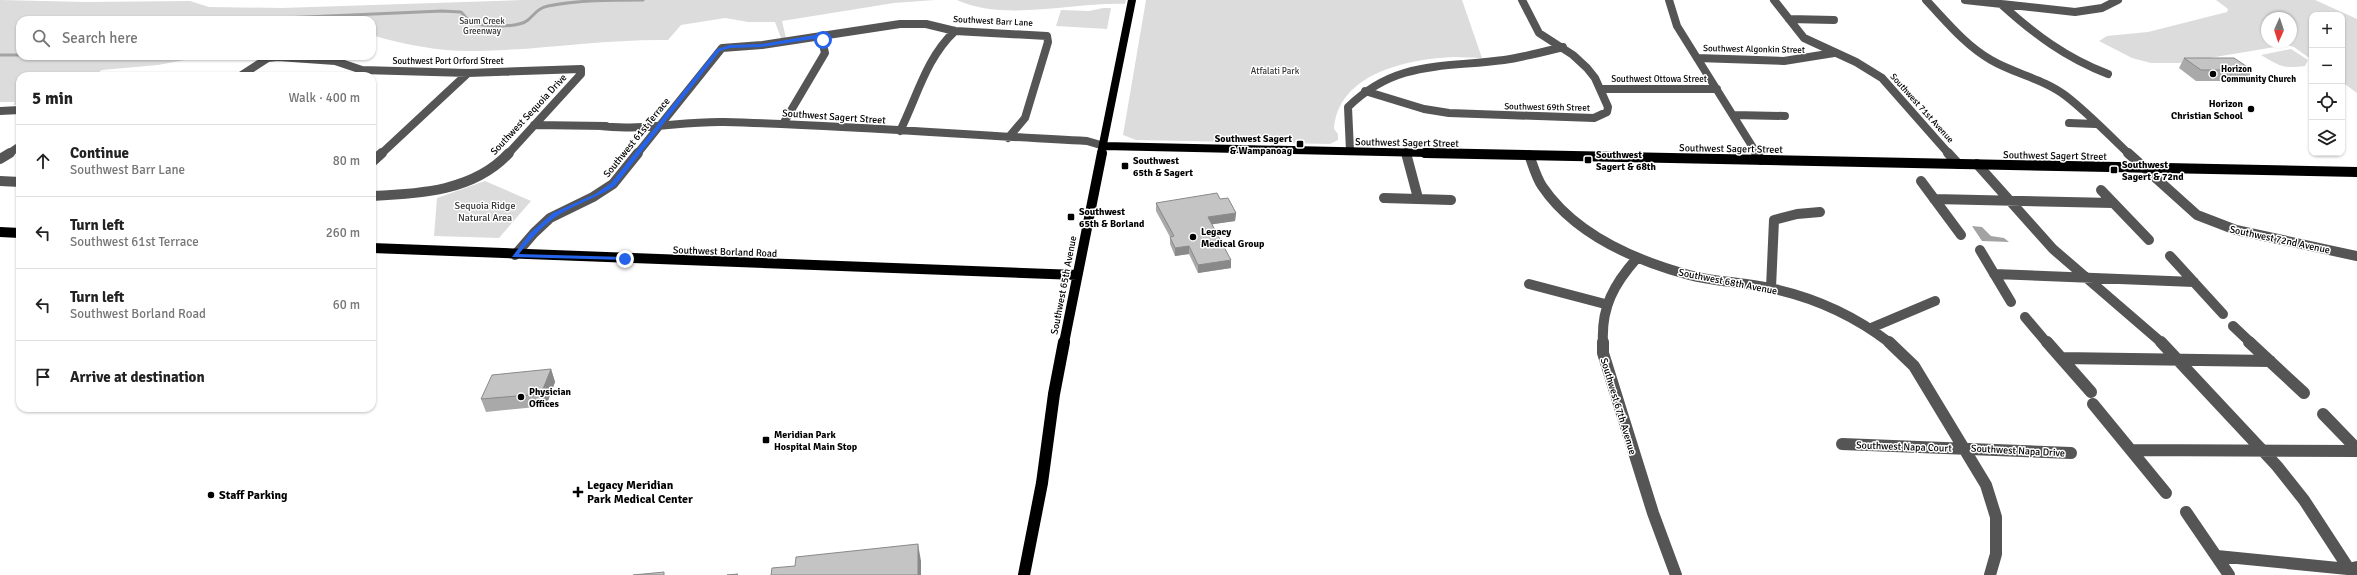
<!DOCTYPE html>
<html lang="en">
<head>
<meta charset="utf-8">
<style>
  body { margin:0; font-family:Signika,sans-serif; background:#f6f6f6; color:#222 }
  .controls { position:absolute; right:12px; top:12px; display:grid; overflow:hidden; border-radius:8px; box-shadow:0 1px 3px #0004 }
  .controls button { width:36px; height:36px; display:grid; place-items:center; padding:0; border:0; border-bottom:1px solid #e0e0e0; background:#fff; color:#222; font:20px sans-serif }
  .compass { position:absolute; left:2261px; top:12px; width:36px; height:36px; border-radius:50%; background:#fff; box-shadow:0 1px 3px #0004; rotate:183deg }
  .stop { position:absolute; width:12px; height:12px; margin:-9px; border:3px solid #2563eb; border-radius:50%; background:#fff }
  .stop.end { background:#2563eb; border-color:#fff; box-shadow:0 1px 4px #0008 }
  .list { margin:0; padding:0; list-style:none }
  h2 { display:flex; justify-content:space-between; align-items:center; height:52px; margin:0; padding:0 16px; font-size:17px }
  h2 small { font-size:13px; font-weight:400; color:#767676 }
  .list li { display:grid; grid-template-columns:26px 1fr auto; gap:12px; align-items:center; box-sizing:border-box; height:72px; padding:0 16px; border-top:1px solid #e0e0e0 }
  .list b { display:block; font-size:15px; white-space:nowrap }
  .list p { margin:0; font-size:13px; white-space:nowrap; color:#767676 }
  .list em { font-size:13px; font-style:normal; color:#767676 }
  .icon { flex:none; width:22px; height:22px; fill:none; stroke:currentColor; stroke-width:2; stroke-linecap:round; stroke-linejoin:round }
  .map { position:relative; flex:none; width:2357px; height:575px; overflow:hidden }
  .search { position:absolute; background:#fff; box-shadow:0 1px 3px #0004; left:16px; top:16px; width:360px; height:44px; display:flex; align-items:center; gap:10px; box-sizing:border-box; padding:0 14px; border-radius:12px; color:#767676; font-size:15px }
  .panel { position:absolute; background:#fff; box-shadow:0 1px 3px #0004; left:16px; top:72px; width:360px; height:340px; border-radius:12px }
  .map>svg:first-child { display:block }
  .green { fill:#dcdcdc; fill-rule:evenodd }
  .water { fill:#a3a3a3 }
  .lines { fill:none; stroke-linecap:round; stroke-linejoin:round }
  .stream { stroke:#a3a3a3; stroke-width:3 }
  .minor-far2 { stroke:#555; stroke-width:8 }
  .minor-far1 { stroke:#555; stroke-width:10 }
  .minor { stroke:#555; stroke-width:12 }
  .major-far2 { stroke:#000; stroke-width:8 }
  .major-far1 { stroke:#000; stroke-width:10 }
  .major { stroke:#000; stroke-width:12 }
  .wall { fill:#a9a9a9 }
  .shaded-wall { fill:#898989 }
  .building { fill:#c4c4c4; stroke:#898989 }
  .route { fill:#2563eb }
  .poi-dot { fill:#000; stroke:#fff; stroke-width:1.5 }
  .labels { text-anchor:middle; stroke-width:3; stroke-linejoin:round; paint-order:stroke }
  .far-park-label { font-size:9px; fill:#333; stroke:#fff }
  .far-street-label { font-size:9px; fill:#000; stroke:#fff }
  .far-poi-label { font-size:9px; font-weight:bold; fill:#000; stroke:#fff; text-anchor:start }
  .poi-label { font-size:10px; font-weight:bold; fill:#000; stroke:#fff; text-anchor:start }
  .street-label { font-size:10px; fill:#000; stroke:#fff }
  .park-label { font-size:10px; fill:#333; stroke:#fff }
  .near-poi-label { font-size:12px; font-weight:bold; fill:#000; stroke:#fff; text-anchor:start }
</style>
</head>
<body>
<div class="map">
<svg width="2357" height="575" viewBox="0 0 2357 575">
  <rect width="100%" height="100%" fill="#fff"/>
  <path class="green" d="M0,0l86,2 104,-1 19,6 73,1 241,-8h412l-41,3 -112,18 4,17h-5l-6,-16h-27l-23,-4 -44,7 -13,15c-64,-1 -127,10 -191,11 -35,1 -72,-6 -105,-16v-15h-352v36h186l-48,9 -56,5 -9,6h-73v28l-7,1 2,-3h-15z
    M957,0h169l-1,4c-51,-2 -121,18 -168,-4z
    M1146,0h316l20,58c-9,0 -18,-1 -28,-1 -46,2 -116,16 -120,72l4,5v6l-8,4 -194,-4 -13,-5z
    M2216,0h99l42,19v74l-15,-11v-67h-30v45l-18,-13 -7,-2 -108,18h-28l-19,-5 -33,-17 8,-5 41,-4 79,-20 1,-3zM2267,18h24v24h-24z
    M1103,8h8l-4,21 -51,-3 5,-16 28,1z
    M2291,49l17,11 -3,6c-21,3 -26,0 -44,-11z
    M485,181l46,20 -32,37 -65,-2 3,-38z"/>
  <path class="water" d="M1972,226l10,1 9,9 13,2 5,4 -27,-1z"/>
  <g class="lines">
    <path class="stream" d="M237,20l205,-9 19,1 10,11c13,3 46,6 57,-3 7,-6 10,-12 20,-14 31,-6 63,-6 95,-6
      M0,55h20"/>
    <path class="minor-far2" d="M1669,0l8,26 80,128
      M1774,0l30,38 52,24 26,16 67,76
      M1926,0c20,21 39,45 65,60 24,14 53,19 75,36 22,17 43,39 63,58
      M1965,0l110,12 27,-4 16,-8
      M2001,4c33,30 65,54 107,70
      M1789,19l45,1
      M1697,58l87,3 50,-8
      M240,76l28,-18 10,-1 57,4 27,9 106,3 113,-4v5l-73,80
      M1601,89h116
      M1365,91l59,18 25,4 145,5 13,-6 1,-5 -13,-29 -8,-10 -14,-13 -34,-22 -17,-33
      M0,111l20,-1
      M1733,115l52,1
      M2069,123l27,1
      M783,124l42,-71 -4,-17
      M534,125l72,1
      M600,126c42,5 82,-5 124,-4 121,3 242,13 363,19l17,5
      M900,131c17,-34 26,-73 55,-100
      M1350,151l-2,-44c48,-47 95,-39 156,-47 20,-3 39,-8 59,-13
      M8,154l12,-8
      M381,154l87,-81
      M637,154l85,-106 40,-3 138,-21h26l29,7 92,5 1,6 -23,76 -17,20"/>
    <path class="minor-far1" d="M1406,153l12,45
      M1756,153l5,7
      M1948,153l10,11
      M2128,153l69,62 39,15 121,26
      M1529,155c4,10 7,22 13,31 33,49 92,74 147,89 26,7 54,7 81,13 43,9 85,28 120,55
      M0,159l10,-6
      M372,162l10,-9
      M1977,164l76,85 109,94
      M0,181l20,1
      M1921,181l40,54
      M2101,190l48,50
      M372,196c48,-2 102,-5 137,-43
      M1384,198l67,2
      M1934,199l179,4
      M1980,250l31,52
      M515,255l19,-22 16,-15 43,-21 20,-13 25,-31
      M2170,256l53,58
      M1994,274l200,8
      M1529,284l76,20
      M1771,288l3,-68 23,-6 23,-2
      M2025,317l22,26
      M2233,326l18,17
      M1871,328l64,-27
      M1603,343c-2,-36 11,-59 34,-85"/>
    <path class="minor" d="M1603,342v11l50,160 23,62
      M1889,342l25,24 72,119 10,32v37l-6,21
      M2047,342l44,50
      M2161,342l116,124 27,34 49,75
      M2249,342l55,51
      M2061,358l209,3
      M2093,404l73,89
      M2323,414l34,35
      M1842,444l229,9
      M2131,450l226,1
      M2186,512l43,63
      M2217,556l131,13 9,-2"/>
    <path class="major-far2" d="M1104,146l369,8
      M1101,154l31,-154"/>
    <path class="major-far1" d="M1425,153l932,19
      M0,232l20,1
      M372,248l705,27
      M1064,343l38,-190"/>
    <path class="major" d="M1024,575l18,-92 12,-89 10,-52"/>
  </g>
  <path class="wall" d="M2184,58l68,12 -5,11h-51l-17,-13z
    M1156,203l80,10 -1,8 -23,3 19,44 -33,5 -9,-19 -14,2 -5,-12v-7l-14,-26z
    M551,369l4,13 -9,24 -60,6 -5,-13z"/>
  <path class="shaded-wall" d="M1236,213l-1,8 -27,4v-8z
    M1189,246v8l-14,2v-8z
    M1231,260v8l-33,5v-8z
    M551,369l4,13 -9,24 -5,-12z
    M918,544l3,17v14h-3z"/>
  <path class="building" d="M2184,58h50l18,12h-51z
    M1217,193l3,6 8,-1 8,15 -28,4 23,43 -33,5 -9,-19 -14,2 -5,-11 4,-1 -18,-33z
    M551,369l-10,25 -60,5 11,-24z
    M918,544v31h-147l1,-7 23,-2 1,-9z
    M664,572v3h-31z
    M738,574l-1,1h-10z"/>
  <path class="route" d="M821,34l4,7h-3l-3,-3 -57,9 -32,1 -10,3 -105,135c-18,12 -40,18 -58,30 -15,10 -27,24 -38,38l106,3 2,3 -115,-3 18,-24 23,-20 42,-19 16,-11 106,-134 13,-4 32,-1z"/>
  <g class="poi-dot">
    <circle cx="2213" cy="74" r="4"/>
    <circle cx="2251" cy="109" r="4"/>
    <rect x="1296" y="140" width="8" height="8" rx="2"/>
    <rect x="1584" y="156" width="8" height="8" rx="2"/>
    <rect x="1121" y="162" width="8" height="8" rx="2"/>
    <rect x="2110" y="166" width="8" height="8" rx="2"/>
    <rect x="1067" y="213" width="8" height="8" rx="2"/>
    <circle cx="1193" cy="237" r="4"/>
    <circle cx="521" cy="397" r="4"/>
    <rect x="762" y="436" width="8" height="8" rx="2"/>
    <path d="M576 486h4v4h4v4h-4v4h-4v-4h-4v-4h4z"/>
    <circle cx="211" cy="495" r="4"/>
  </g>
  <g class="labels">
    <g class="far-park-label">
      <text x="482" y="24">Saum Creek<tspan x="482" dy="10">Greenway</tspan></text>
      <text x="1275" y="74">Atfalati Park</text>
    </g>
    <g class="far-street-label">
      <text transform="translate(993 21) rotate(3)" y="3">Southwest Barr Lane</text>
      <text transform="translate(1754 49) rotate(1)" y="3">Southwest Algonkin Street</text>
      <text x="448" y="64">Southwest Port Orford Street</text>
      <text x="1659" y="82">Southwest Ottowa Street</text>
      <text transform="translate(1547 107) rotate(1)" y="3">Southwest 69th Street</text>
      <text transform="translate(1922 108) rotate(48)" y="3">Southwest 71st Avenue</text>
    </g>
    <g class="far-poi-label">
      <text x="2221" y="72">Horizon<tspan x="2221" dy="10">Community Church</tspan></text>
    </g>
    <g class="poi-label">
      <text x="2243" y="107" text-anchor="end">Horizon<tspan x="2243" dy="12">Christian School</tspan></text>
      <text x="1292" y="142" text-anchor="end">Southwest Sagert<tspan x="1292" dy="12">&amp; Wampanoag</tspan></text>
      <text x="1596" y="158">Southwest<tspan x="1596" dy="12">Sagert &amp; 68th</tspan></text>
      <text x="1133" y="164">Southwest<tspan x="1133" dy="12">65th &amp; Sagert</tspan></text>
      <text x="2122" y="168">Southwest<tspan x="2122" dy="12">Sagert &amp; 72nd</tspan></text>
      <text x="1079" y="215">Southwest<tspan x="1079" dy="12">65th &amp; Borland</tspan></text>
      <text x="1201" y="235">Legacy<tspan x="1201" dy="12">Medical Group</tspan></text>
      <text x="529" y="395">Physician<tspan x="529" dy="12">Offices</tspan></text>
      <text x="774" y="438">Meridian Park<tspan x="774" dy="12">Hospital Main Stop</tspan></text>
    </g>
    <g class="street-label">
      <text transform="translate(528 114) rotate(-47)" y="4">Southwest Sequoia Drive</text>
      <text transform="translate(834 116) rotate(4)" y="4">Southwest Sagert Street</text>
      <text transform="translate(636 137) rotate(-51)" y="4">Southwest 61st Terrace</text>
      <text transform="translate(1407 142) rotate(1)" y="4">Southwest Sagert Street</text>
      <text transform="translate(1731 148) rotate(1)" y="4">Southwest Sagert Street</text>
      <text transform="translate(2055 155) rotate(1)" y="4">Southwest Sagert Street</text>
      <text transform="translate(2280 239) rotate(12)" y="4">Southwest 72nd Avenue</text>
      <text transform="translate(725 251) rotate(2)" y="4">Southwest Borland Road</text>
      <text transform="translate(1728 281) rotate(11)" y="4">Southwest 68th Avenue</text>
      <text transform="translate(1063 285) rotate(-79)" y="4">Southwest 65th Avenue</text>
      <text transform="translate(1619 406) rotate(73)" y="4">Southwest 67th Avenue</text>
      <text transform="translate(1904 446) rotate(2)" y="4">Southwest Napa Court</text>
      <text transform="translate(2018 450) rotate(3)" y="4">Southwest Napa Drive</text>
    </g>
    <g class="park-label">
      <text x="485" y="209">Sequoia Ridge<tspan x="485" dy="12">Natural Area</tspan></text>
    </g>
    <g class="near-poi-label">
      <text x="587" y="489">Legacy Meridian<tspan x="587" dy="14">Park Medical Center</tspan></text>
      <text x="219" y="499">Staff Parking</text>
    </g>
  </g>
</svg>
<div class="controls">
<button>+</button>
<button>−</button>
<button><svg class="icon" aria-label="locate" viewBox="0 0 24 24"><circle cx="12" cy="12" r="6"/><path d="M12 2v4M12 18v4M2 12h4M18 12h4"/></svg></button>
<button><svg class="icon" aria-label="layers" viewBox="0 0 24 24"><path d="M12 4l9 5-9 5-9-5zM3 14l9 5 9-5"/></svg></button>
</div>
<svg class="compass" viewBox="-18 -18 36 36"><path d="M0-13l5 13h-10z" fill="#e53935"/><path d="M0 13l5-13h-10z" fill="#767676"/></svg>
<div class="stop" style="left:823px;top:40px"></div>
<div class="stop end" style="left:625px;top:259px"></div>
<div class="search"><svg class="icon" aria-label="search" viewBox="0 0 24 24"><circle cx="10" cy="10" r="6"/><path d="M15 15l6 6"/></svg>Search here</div>
<section class="panel">
<h2>5 min<small>Walk · 400 m</small></h2>
<ul class="list">
<li><svg class="icon" aria-label="ahead" viewBox="0 0 24 24"><path d="M12 20V5M6 11l6-6 6 6"/></svg><div><b>Continue</b><p>Southwest Barr Lane</p></div><em>80 m</em></li>
<li><svg class="icon" aria-label="left" viewBox="0 0 24 24"><path d="M17 20v-9H6M10 6l-5 5 5 5"/></svg><div><b>Turn left</b><p>Southwest 61st Terrace</p></div><em>260 m</em></li>
<li><svg class="icon" aria-label="left" viewBox="0 0 24 24"><path d="M17 20v-9H6M10 6l-5 5 5 5"/></svg><div><b>Turn left</b><p>Southwest Borland Road</p></div><em>60 m</em></li>
<li><svg class="icon" aria-label="arrive" viewBox="0 0 24 24"><path d="M6 21V4h12l-3 4 3 4H6"/></svg><div><b>Arrive at destination</b></div></li>
</ul>
</section>
</div>
</body>
</html>
